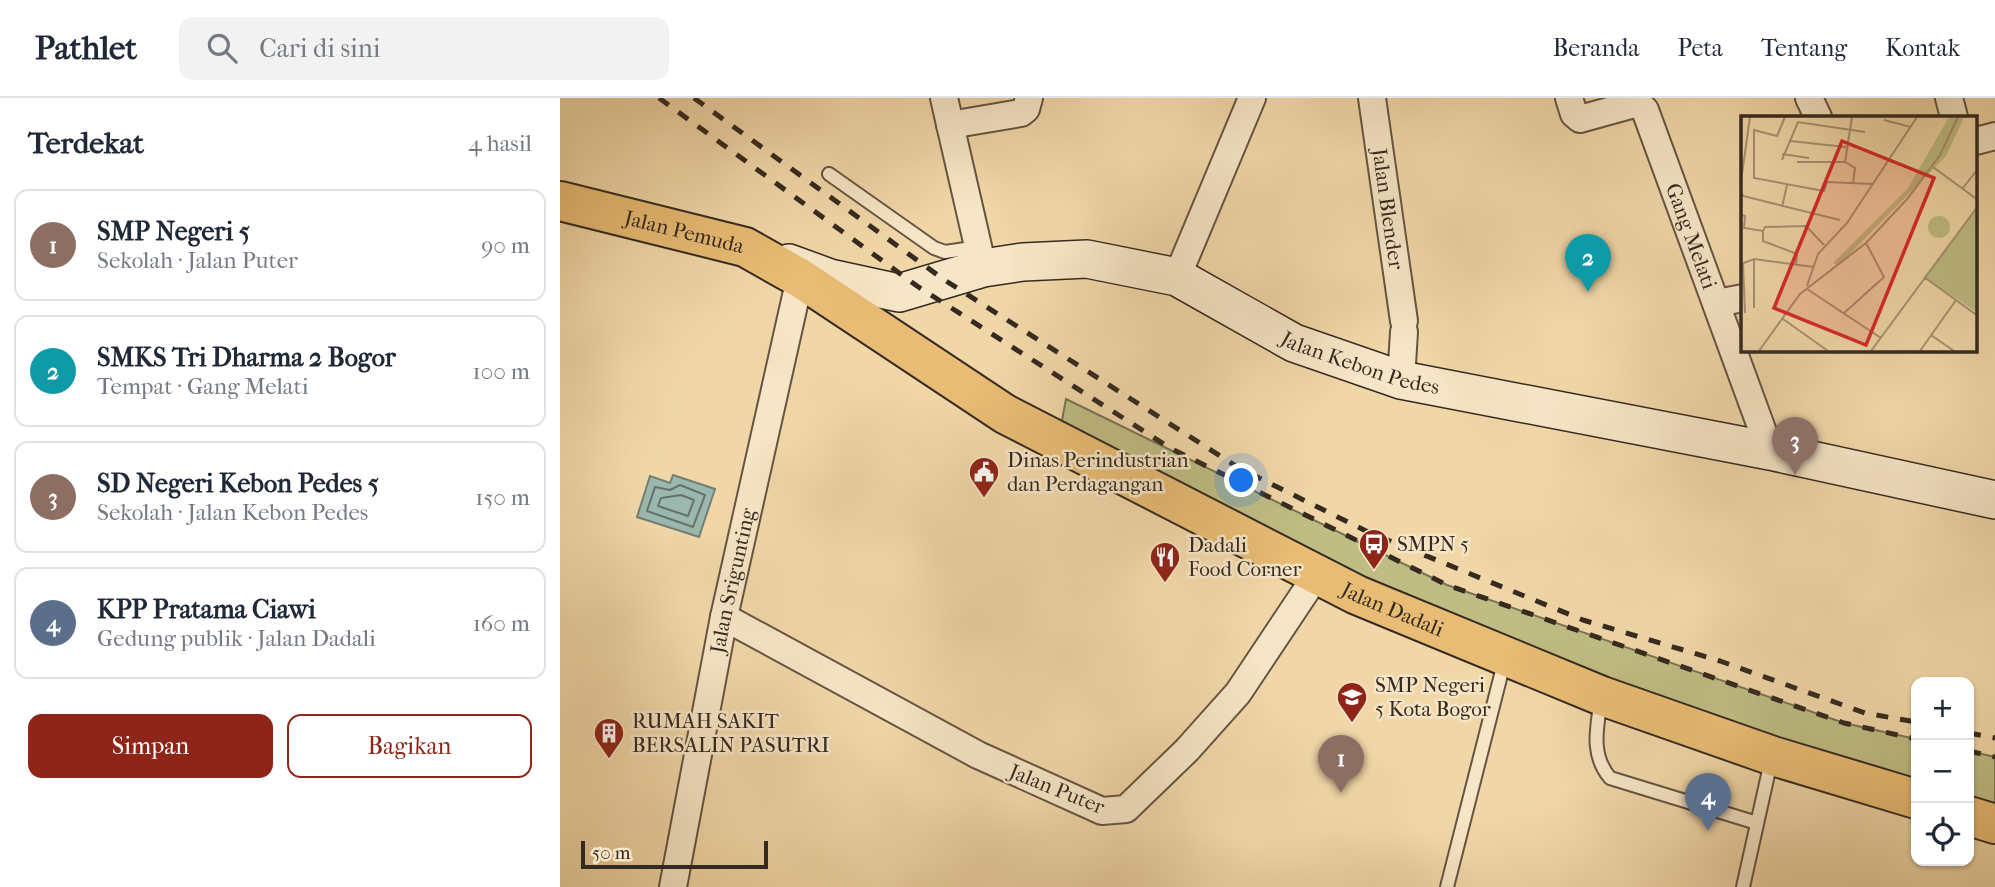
<!DOCTYPE html>
<html lang="id">
<head>
<meta charset="utf-8">
<style>
  body { margin:0; font-family:"IM FELL French Canon",serif; background:#f2f2f3; color:#1f2937 }
  .controls { position:absolute; right:21px; bottom:21px; display:grid; overflow:hidden; border-radius:14px; box-shadow:0 2px 5px #0004 }
  .controls button { width:63px; height:63px; display:grid; place-items:center; padding:0; border:0; border-bottom:2px solid #e0e1e3; background:#fff; color:#1f2937; font:35px sans-serif }
  .scale { position:absolute; left:21px; bottom:18px; width:187px; box-sizing:border-box; padding-left:7px; border:4px solid #352a20; border-top:0; font-size:19px; line-height:24px; white-space:nowrap; color:#352a20; -webkit-text-stroke:5px #f6e5c6; paint-order:stroke }
  .you { position:absolute; left:682px; top:383px; width:24px; height:24px; margin:-18px; border:5px solid #fff; border-radius:50%; background:#1a73e8; box-shadow:0 0 0 10px #1a73e833 }
  .badge { display:grid; place-items:center; width:46px; height:46px; border-radius:50%; background:#8f2418; color:#fff; font-size:23px; font-weight:700 }
  .pin { position:absolute; translate:-50% -58px; filter:drop-shadow(0 2px 4px #0008) }
  .pin::after { content:''; position:absolute; top:37px; width:24px; height:21px; background:inherit; clip-path:polygon(0 0,100% 0,50% 100%) }
  .list { margin:0; padding:0; list-style:none }
  h2 { display:flex; justify-content:space-between; align-items:center; height:91px; margin:0; padding:0 28px; font-size:30px }
  h2 small { font-size:23px; font-weight:400; color:#747a83 }
  .list li { display:grid; grid-template-columns:46px 1fr auto; gap:21px; align-items:center; box-sizing:border-box; height:112px; margin:0 14px 14px; padding:0 14px; border:2px solid #e0e1e3; border-radius:14px }
  .list b { display:block; font-size:26px; white-space:nowrap }
  .list p { margin:0; font-size:23px; white-space:nowrap; color:#747a83 }
  .list em { font-size:23px; font-style:normal; color:#747a83 }
  .actions { display:flex; gap:14px; padding:21px 28px }
  .actions a { flex:1; padding:16px 0; border:2px solid #8f2418; border-radius:14px; text-align:center; font-size:24px; color:#8f2418 }
  .actions .main { background:#8f2418; color:#fff }
  .icon { flex:none; width:38px; height:38px; fill:none; stroke:currentColor; stroke-width:2; stroke-linecap:round; stroke-linejoin:round }
  .map { position:relative; flex:none; width:1435px; height:789px; overflow:hidden }
  header { display:flex; align-items:center; gap:42px; box-sizing:border-box; height:98px; padding:0 35px; background:#fff; border-bottom:2px solid #e0e1e3 }
  header strong { font-size:33px }
  nav { display:flex; gap:38px; margin-inline-start:auto; font-size:24px }
  .search { width:490px; height:63px; background:#f2f2f3; display:flex; align-items:center; gap:18px; box-sizing:border-box; padding:0 24px; border-radius:14px; color:#747a83; font-size:26px }
  main { display:flex }
  aside { flex:1; background:#fff }
  .map>svg:first-child { display:block }
  .green { fill:#bfbd84; stroke:#7a7452; stroke-width:2 }
  .water { fill:#9bb8ae; stroke:#727f75; stroke-width:2 }
  .lines { fill:none; stroke-linecap:round; stroke-linejoin:round }
  .shore { stroke:#687167; stroke-width:2 }
  .service-casing { stroke:#645542; stroke-width:16 }
  .minor-casing { stroke:#645542; stroke-width:30 }
  .secondary-casing { stroke:#352a20; stroke-width:40 }
  .primary-casing { stroke:#352a20; stroke-width:42 }
  .service { stroke:#f6e5c6; stroke-width:12 }
  .minor { stroke:#f6e5c6; stroke-width:26 }
  .secondary { stroke:#f6e5c6; stroke-width:37 }
  .primary { stroke:#e8bc74; stroke-width:38 }
  .rail { stroke:#352a20; stroke-width:5; stroke-dasharray:12 12; stroke-linecap:butt }
  .labels { text-anchor:middle; stroke-width:5; stroke-linejoin:round; paint-order:stroke }
  .street-label { font-size:21px; fill:#352a20; stroke:#f6e5c6 }
  .poi-label { font-size:21px; fill:#352a20; stroke:#f6e5c6; text-anchor:start }
  .inset-road { fill:none; stroke:#a69272; stroke-width:2 }
  .view { fill:#d62828; fill-opacity:0.15; stroke:#d62828; stroke-width:3.5 }
  .inset-edge { fill:none; stroke:#352a20; stroke-width:3.5 }
</style>
</head>
<body>
<header>
<strong>Pathlet</strong>
<div class="search"><svg class="icon" aria-label="search" viewBox="0 0 24 24"><circle cx="10" cy="10" r="6"/><path d="M15 15l6 6"/></svg>Cari di sini</div>
<nav><a>Beranda</a><a>Peta</a><a>Tentang</a><a>Kontak</a></nav>
</header>
<main>
<aside>
<h2>Terdekat<small>4 hasil</small></h2>
<ul class="list">
<li><span class="badge" style="background:#8d6e63">1</span><div><b>SMP Negeri 5</b><p>Sekolah · Jalan Puter</p></div><em>90 m</em></li>
<li><span class="badge" style="background:#0f9aa8">2</span><div><b>SMKS Tri Dharma 2 Bogor</b><p>Tempat · Gang Melati</p></div><em>100 m</em></li>
<li><span class="badge" style="background:#8d6e63">3</span><div><b>SD Negeri Kebon Pedes 5</b><p>Sekolah · Jalan Kebon Pedes</p></div><em>150 m</em></li>
<li><span class="badge" style="background:#5c6f8a">4</span><div><b>KPP Pratama Ciawi</b><p>Gedung publik · Jalan Dadali</p></div><em>160 m</em></li>
</ul>
<div class="actions"><a class="main">Simpan</a><a>Bagikan</a></div>
</aside>
<div class="map">
<svg width="1435" height="789" viewBox="0 0 1435 789">
  <rect width="100%" height="100%" fill="#f1d7a8"/>
  <filter id="stains"><feTurbulence type="fractalNoise" baseFrequency=".00286" numOctaves="4"/><feColorMatrix values="0 0 0 0 .2 0 0 0 0 .09 0 0 0 0 .02 0 0 0 .5 -.17"/></filter>
  <radialGradient id="worn" r=".72"><stop offset=".6" stop-color="#630" stop-opacity="0"/><stop offset="1" stop-color="#630" stop-opacity=".3"/></radialGradient>
  <path class="green" d="M506,301l381,186 397,138 72,16v68l-411,-148 -447,-217z
    M1409,653l26,6v78l-26,-10z"/>
  <path class="water" d="M113,377l42,14 -16,48 -62,-20 13,-41 20,7z"/>
  <g class="lines">
    <path class="shore" d="M120,387l25,10 -12,32 -46,-16 8,-24 15,3z
      M121,397l13,5 -6,16 -30,-10 3,-8z"/>
    <g class="service-casing">
      <path id="service" d="M269,76l105,74 11,4 34,-5
        M1041,601c-4,29 -11,55 9,79l147,45
        M887,789l58,-228
        M1183,789l28,-126"/>
    </g>
    <g class="minor-casing">
      <g id="minor">
        <path d="M384,0l39,170"/>
        <path id="s1" d="M812,0l32,223"/>
        <path id="s2" d="M1009,0l5,16 6,5 58,-16 7,7 125,341"/>
        <path d="M1249,0l9,19"/>
        <path d="M1389,0l5,19"/>
        <path d="M390,27l71,-12 5,-4 3,-11"/>
        <path d="M1416,43l19,-5"/>
        <path d="M617,179l75,-179"/>
        <path d="M1157,205l26,-5"/>
        <path d="M841,282l3,-48"/>
        <path d="M164,519l254,138 124,56 24,-2 61,-59 51,-57 78,-117"/>
        <path id="s3" d="M113,789l51,-270 76,-339"/>
      </g>
    </g>
    <g class="secondary-casing">
      <g id="secondary">
        <path id="s4" d="M229,165l41,15 69,15 84,-25 40,-6 64,-3 90,18 117,66 107,37 369,71 225,49"/>
      </g>
    </g>
    <g class="primary-casing">
      <g id="primary">
        <path id="s5" d="M0,103l185,46 55,31 205,136 352,181 245,101 171,60 143,43"/>
        <path d="M1409,718l26,8"/>
      </g>
    </g>
    <use href="#service" class="service"/>
    <use href="#minor" class="minor"/>
    <use href="#secondary" class="secondary"/>
    <use href="#primary" class="primary"/>
    <path class="rail" d="M99,0l258,188 253,162 277,137 397,138 72,16
      M134,0l249,181 296,189 129,64 215,88 137,41 145,52 51,9
      M1409,635l26,5
      M1409,653l26,6"/>
  </g>
  <defs>
    <g id="civic-pin" transform="scale(1.575)"><path d="M0 17L-7.5 6A9.5 9.5 0 1 1 7.5 6Z" fill="#8f2418" stroke="#f6e5c6"/><path d="M-.6-6.5H3V-4.5H.6V-3L4-1V1h2V6H-6V1h2V-1L-.6-3ZM-1.2 2.5V6h2.4V2.5Z" fill="#fff"/></g>
    <g id="bus-pin" transform="scale(1.575)"><path d="M0 17L-7.5 6A9.5 9.5 0 1 1 7.5 6Z" fill="#8f2418" stroke="#f6e5c6"/><path d="M-5-6H5V4H4V6H2V4H-2V6H-4V4H-5ZM-3.5-4V0h7V-4ZM-3.5 1.2v1.5H-2V1.2ZM2 1.2v1.5H3.5V1.2Z" fill="#fff"/></g>
    <g id="restaurant-pin" transform="scale(1.575)"><path d="M0 17L-7.5 6A9.5 9.5 0 1 1 7.5 6Z" fill="#8f2418" stroke="#f6e5c6"/><path d="M-5-6h1v4h1v-4h1v4h1v-4h1v5L-1.5 .5V6h-2V.5L-5-1ZM5-6V6H3V1.5H1.5Q1.5-4 5-6Z" fill="#fff"/></g>
    <g id="school-pin" transform="scale(1.575)"><path d="M0 17L-7.5 6A9.5 9.5 0 1 1 7.5 6Z" fill="#8f2418" stroke="#f6e5c6"/><path d="M0-5L7-2L0 1L-7-2ZM-4 1L0 2.5L4 1V4Q0 6-4 4Z" fill="#fff"/></g>
    <g id="building-pin" transform="scale(1.575)"><path d="M0 17L-7.5 6A9.5 9.5 0 1 1 7.5 6Z" fill="#8f2418" stroke="#f6e5c6"/><path d="M-4-6H4V6H1V3H-1V6H-4ZM-2.5-4.3h1.7v1.8h-1.7ZM.8-4.3h1.7v1.8H.8ZM-2.5-1h1.7V.8h-1.7ZM.8-1h1.7V.8H.8Z" fill="#fff"/></g>
  </defs>
  <g fill-rule="evenodd">
    <use href="#civic-pin" x="424" y="374"/>
    <use href="#bus-pin" x="814" y="446"/>
    <use href="#restaurant-pin" x="605" y="459"/>
    <use href="#school-pin" x="792" y="599"/>
    <use href="#building-pin" x="49" y="635"/>
  </g>
  <g class="labels">
    <g class="street-label">
      <text dy="7" stroke="none"><textPath href="#s1" startOffset="112">Jalan Blender</textPath></text>
      <text dy="7" stroke="none"><textPath href="#s5" startOffset="128">Jalan Pemuda</textPath></text>
      <text dy="7" stroke="none"><textPath href="#s2" startOffset="229">Gang Melati</textPath></text>
      <text dy="7" stroke="none"><textPath href="#s4" startOffset="602">Jalan Kebon Pedes</textPath></text>
      <text dy="7" stroke="none"><textPath href="#s3" startOffset="312">Jalan Srigunting</textPath></text>
      <text dy="7" stroke="none"><textPath href="#s5" startOffset="934">Jalan Dadali</textPath></text>
      <text transform="translate(497 691) rotate(22)" y="7">Jalan Puter</text>
    </g>
    <g class="poi-label">
      <text x="447" y="369">Dinas Perindustrian<tspan x="447" dy="24">dan Perdagangan</tspan></text>
      <text x="837" y="453">SMPN 5</text>
      <text x="628" y="454">Dadali<tspan x="628" dy="24">Food Corner</tspan></text>
      <text x="815" y="594">SMP Negeri<tspan x="815" dy="24">5 Kota Bogor</tspan></text>
      <text x="72" y="630">RUMAH SAKIT<tspan x="72" dy="24">BERSALIN PASUTRI</tspan></text>
    </g>
  </g>
  <g transform="translate(1181 18)">
    <rect width="236" height="236" fill="#f1d7a8"/>
    <path d="M208,1h15l-18,39 -108,110 -5,-3 75,-75zM236,91l1,106 -54,-36zM187 111a11 11 0 1 1 22 0a11 11 0 1 1-22 0Z" fill="#bfbd84"/>
    <path class="inset-road" d="M44,1l-8,19 -23,-6v48l70,13 3,-9 46,2M143,4l27,7M49,25l56,6M41,38l27,4M41,44l16,-38 67,10M56,46h48l10,6 -2,15M104,46l7,-45M192,51l45,33M0,65l9,-64M221,73l16,-20M0,74l2,6 97,24M41,91l5,-22M0,99l4,1 -1,12 19,3 2,-4 41,-1 18,19M22,115v10l34,13 -1,10M2,147l2,50M0,148l13,-5 60,8M183,161l54,39M66,170l11,-32 29,-31 70,-106M66,173l74,49M13,192v-49M102,198l41,-37 -18,-34M42,203l45,32M190,219l23,16M18,235l41,-57 66,-51 42,-45 32,-43 18,-38M130,235l107,-145M179,235l36,-51"/>
    <path class="view" d="M101,25l92,37 -68,167 -92,-37z"/>
    <rect width="236" height="236" class="inset-edge"/>
  </g>
  <rect width="100%" height="100%" filter="url(#stains)"/>
  <rect width="100%" height="100%" fill="url(#worn)"/>
</svg>
<div class="controls">
<button>+</button>
<button>−</button>
<button><svg class="icon" aria-label="locate" viewBox="0 0 24 24"><circle cx="12" cy="12" r="6"/><path d="M12 2v4M12 18v4M2 12h4M18 12h4"/></svg></button>
</div>
<div class="scale">50 m</div>
<div class="you"></div>
<div class="pin badge" style="left:781px;top:695px;background:#8d6e63">1</div>
<div class="pin badge" style="left:1028px;top:194px;background:#0f9aa8">2</div>
<div class="pin badge" style="left:1235px;top:377px;background:#8d6e63">3</div>
<div class="pin badge" style="left:1148px;top:733px;background:#5c6f8a">4</div>
</div>
</main>
</body>
</html>
